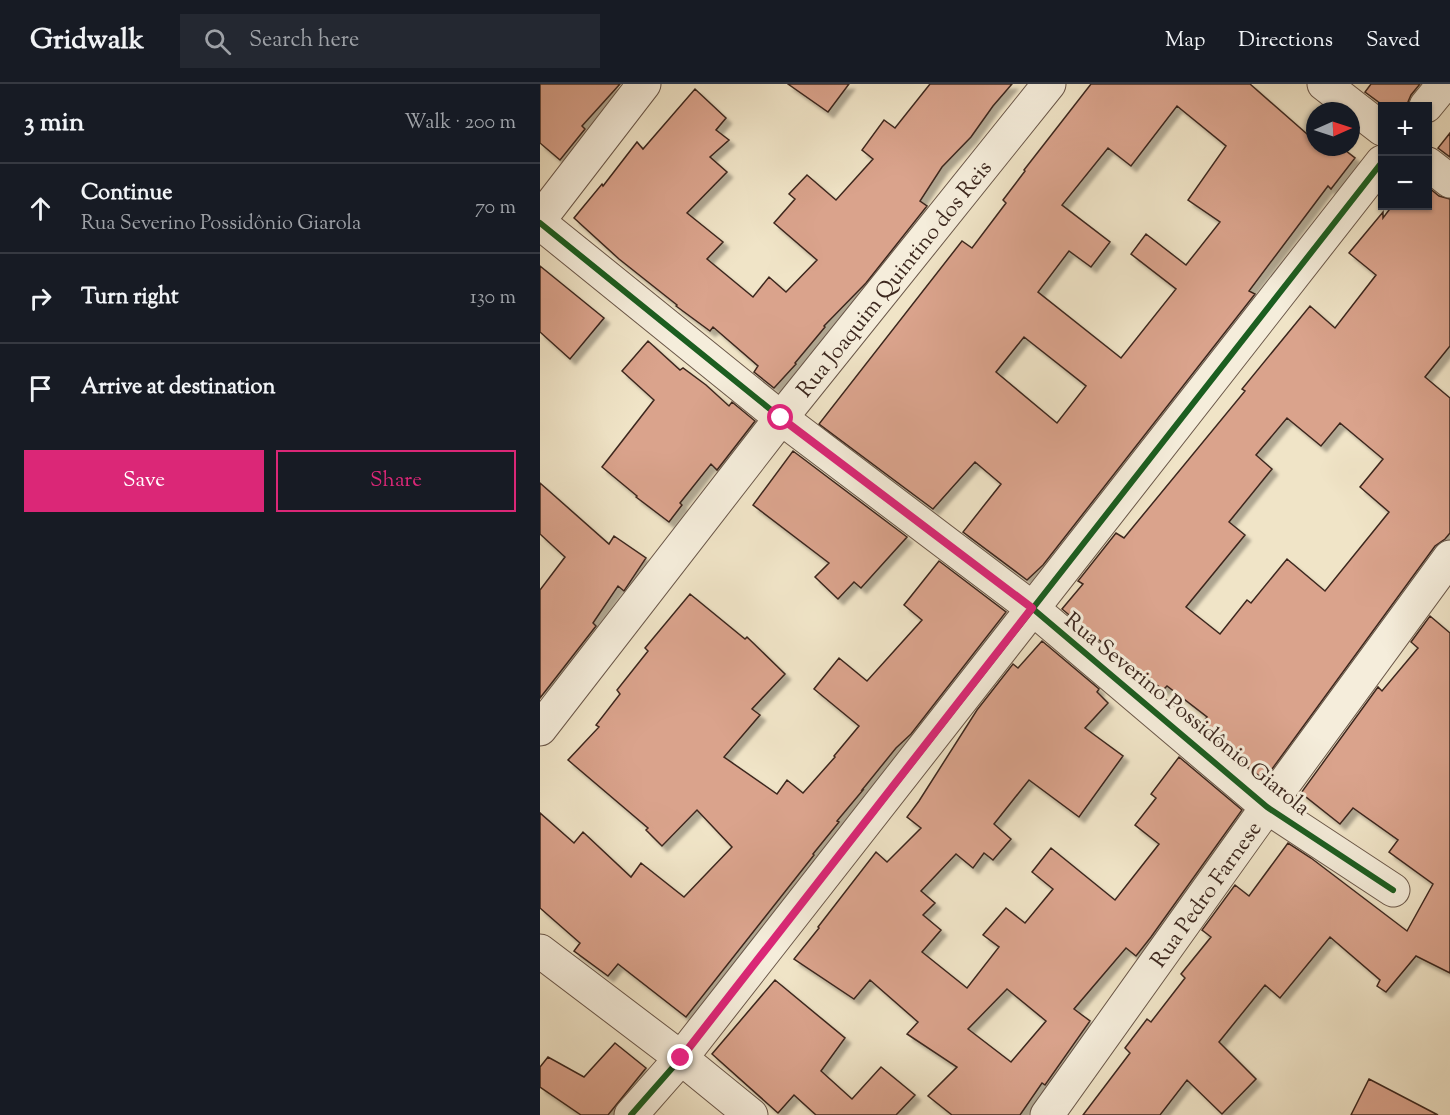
<!DOCTYPE html>
<html lang="en">
<head>
<meta charset="utf-8">
<style>
  body { margin:0; font-family:"Sorts Mill Goudy",serif; background:#242831; color:#f1f3f6 }
  .controls { position:absolute; right:18px; top:18px; display:grid; overflow:hidden; border-radius:0px; box-shadow:0 2px 4px #0004 }
  .controls button { width:54px; height:54px; display:grid; place-items:center; padding:0; border:0; border-bottom:2px solid #363941; background:#171b24; color:#f1f3f6; font:30px sans-serif }
  .compass { position:absolute; left:766px; top:18px; width:54px; height:54px; border-radius:50%; background:#171b24; box-shadow:0 2px 4px #0004; rotate:87deg }
  .stop { position:absolute; width:18px; height:18px; margin:-14px; border:4px solid #db2777; border-radius:50%; background:#fff }
  .stop.end { background:#db2777; border-color:#fff; box-shadow:0 2px 6px #0008 }
  .list { margin:0; padding:0; list-style:none }
  h2 { display:flex; justify-content:space-between; align-items:center; height:78px; margin:0; padding:0 24px; font-size:26px }
  h2 small { font-size:20px; font-weight:400; color:#9ea1a6 }
  .list li { display:grid; grid-template-columns:39px 1fr auto; gap:18px; align-items:center; box-sizing:border-box; height:90px; padding:0 24px; border-top:2px solid #363941 }
  .list b { display:block; font-size:22px; white-space:nowrap }
  .list p { margin:0; font-size:20px; white-space:nowrap; color:#9ea1a6 }
  .list em { font-size:20px; font-style:normal; color:#9ea1a6 }
  .actions { display:flex; gap:12px; padding:18px 24px }
  .actions a { flex:1; padding:14px 0; border:2px solid #db2777; border-radius:0px; text-align:center; font-size:21px; color:#db2777 }
  .actions .main { background:#db2777; color:#fff }
  .icon { flex:none; width:33px; height:33px; fill:none; stroke:currentColor; stroke-width:2; stroke-linecap:round; stroke-linejoin:round }
  .map { position:relative; flex:none; width:910px; height:1031px; overflow:hidden }
  header { display:flex; align-items:center; gap:36px; box-sizing:border-box; height:84px; padding:0 30px; background:#171b24; border-bottom:2px solid #363941 }
  header strong { font-size:28px }
  nav { display:flex; gap:33px; margin-inline-start:auto; font-size:21px }
  .search { width:420px; height:54px; background:#242831; display:flex; align-items:center; gap:15px; box-sizing:border-box; padding:0 21px; border-radius:0px; color:#9ea1a6; font-size:22px }
  main { display:flex }
  aside { flex:1; background:#171b24 }
  .map>svg:first-child { display:block }
  .building { fill:#daa38c; stroke:#3d281f; stroke-width:1.5; fill-rule:evenodd; filter:url(#shadow) }
  .lines { fill:none; stroke-linecap:round; stroke-linejoin:round }
  .minor-casing { stroke:#6a5749; stroke-width:35 }
  .minor { stroke:#f5eddb; stroke-width:33 }
  .cycleway-casing { stroke:#f5eddb; stroke-width:10 }
  .cycleway { stroke:#1b5e20; stroke-width:6 }
  .route { stroke:#db2777; stroke-width:8 }
  .labels { text-anchor:middle; stroke-width:6; stroke-linejoin:round; paint-order:stroke }
  .street-label { font-size:22px; fill:#3d281f; stroke:#f5eddb }
</style>
</head>
<body>
<header>
<strong>Gridwalk</strong>
<div class="search"><svg class="icon" aria-label="search" viewBox="0 0 24 24"><circle cx="10" cy="10" r="6"/><path d="M15 15l6 6"/></svg>Search here</div>
<nav><a>Map</a><a>Directions</a><a>Saved</a></nav>
</header>
<main>
<aside>
<h2>3 min<small>Walk · 200 m</small></h2>
<ul class="list">
<li><svg class="icon" aria-label="ahead" viewBox="0 0 24 24"><path d="M12 20V5M6 11l6-6 6 6"/></svg><div><b>Continue</b><p>Rua Severino Possidônio Giarola</p></div><em>70 m</em></li>
<li><svg class="icon" aria-label="right" viewBox="0 0 24 24"><path d="M7 20v-9h11M14 6l5 5-5 5"/></svg><div><b>Turn right</b></div><em>130 m</em></li>
<li><svg class="icon" aria-label="arrive" viewBox="0 0 24 24"><path d="M6 21V4h12l-3 4 3 4H6"/></svg><div><b>Arrive at destination</b></div></li>
</ul>
<div class="actions"><a class="main">Save</a><a>Share</a></div>
</aside>
<div class="map">
<svg width="910" height="1031" viewBox="0 0 910 1031">
  <defs>
    <filter id="shadow"><feDropShadow dx="5.5" dy="5.5" stdDeviation="1.5" flood-color="#0004"/></filter>
  </defs>
  <rect width="100%" height="100%" fill="#f0e4c7"/>
  <filter id="stains"><feTurbulence type="fractalNoise" baseFrequency=".00333" numOctaves="4"/><feColorMatrix values="0 0 0 0 .2 0 0 0 0 .09 0 0 0 0 .02 0 0 0 .5 -.17"/></filter>
  <radialGradient id="worn" r=".72"><stop offset=".6" stop-color="#630" stop-opacity="0"/><stop offset="1" stop-color="#630" stop-opacity=".3"/></radialGradient>
  <path class="building" d="M0,0h80l-38,42 3,3 -25,31 -20,-17z
    M248,0h61l-21,28z
    M390,0h82l-19,22 -22,31 -29,30 -22,34 7,5 -61,77 -42,43 1,1 -30,36 1,1 -22,24 -20,-16 4,-6 -45,-39 -3,4 -34,-25 1,-1 -58,-46 -45,-41 28,-34 1,2 34,-44 6,7 52,-60 31,29 -10,12 13,10 -19,17 17,15 -40,41 36,29 -16,17 46,38 16,-20 17,15 31,-32 -43,-37 21,-24 -6,-5 18,-19 29,25 37,-41 -11,-9 22,-30 11,8z
    M551,0h159l65,57v6h26l14,11 -24,31 -3,-3 -79,105 6,3 -212,271 -16,15 -64,-48 38,-48 -26,-22 -42,47 -114,-85 143,-183 10,7 34,-45 -3,-3 22,-29 -1,-1zM637,22l49,40 -38,54 32,22 -34,43 -40,-31 -15,20 45,35 -55,69 -83,-66 31,-41 22,16 19,-25 -48,-37 46,-57 23,18zM484,253l62,49 -29,37 -61,-51z
    M831,0h49l-9,11 -3,7v4h-24l-19,-14z
    M910,49v24l-12,-9z
    M888,103l11,9 11,3v147l-25,31 25,21v135l-5,6 -10,7 -171,234 -62,-52 4,-4 -3,-2 4,-5 -40,-31 -4,4 -38,-31 -2,1 -61,-51 21,-25 -5,-3 38,-48 8,5 121,-147 -3,-2 68,-83 25,22 41,-53 -27,-22 34,-41v6l9,-12h36zM747,334l34,28 19,-23 43,36 -23,28 29,25 -64,79 -38,-32 -36,44 -4,-3 -27,34 -34,-27 59,-72 -16,-13 43,-53 -16,-14z
    M0,182l64,52 -34,41 -30,-27z
    M108,257l32,29 3,-2 23,17 23,21 3,-4 23,19 -38,49 -6,-6 -31,39 2,2 -13,17 -33,-25 1,-1 -35,-29 52,-67 -32,-29z
    M253,367l114,86 -46,51 -7,-6 -16,17 -23,-22 14,-14 -76,-58z
    M0,399l69,61 5,-8 32,22 -22,33 -6,-5 -25,37 3,3 -56,72v-108l25,-33 -25,-23z
    M399,477l67,51 -95,122 -15,14 -34,42h1l-26,31 2,1 -26,32 1,1 -128,162 -68,-53 -10,12 -34,-25 6,-8 -40,-35v-95l34,30 9,-11 48,45 10,-14 43,34 48,-50 -35,-37 -35,36 -16,-16 2,-2 -80,-68 31,-33 -3,-2 24,-31 -3,-4 31,-39 -3,-3 45,-54 55,45 2,-2 38,37 -33,35 8,6 -36,42 53,37 10,-14 16,13 32,-36 -1,-1 25,-30 -45,-37 25,-31 28,23 55,-61 -18,-15z
    M890,532l20,17v340l-34,-17 -30,36 -9,-6 3,-6 -50,-43 -50,61 -15,-13 -46,57 37,37 -34,35 -35,-34 -27,35h-77l47,-62 -5,-5 22,-29 4,3 34,-44 -4,-4 30,-37 -9,-7 33,-45 14,11 39,-53 23,15 96,73 26,-47 -44,-32 9,-12 -45,-32 -13,16 -39,-31 77,-106 4,4 36,-43 -7,-6z
    M502,557l57,48 -2,3 11,11 -23,25 38,28 -44,61 -50,-37 -35,44 17,15 -18,21 -9,-7 -11,15 -17,-14 -35,37 14,12 -12,12 18,15 -19,22 45,36 32,-41 -16,-12 23,-27 19,15 28,-34 -21,-17 19,-24 64,52 44,-56 -24,-19 21,-27 -5,-4 28,-37 63,53 -91,127 -15,19 -10,-8 -52,61 16,12 -45,64 -3,-2 -22,32h-68l-24,-19 29,-29 -50,-33 11,-12 -48,-42 -16,19 -60,-40 25,-31 -1,-1 58,-75 11,10 34,-34 -14,-11 12,-16 58,-91 36,-46 5,4zM467,905l39,32 -35,41 -43,-33z
    M235,896l70,58 -24,33 31,28 29,-32 34,28 -19,20h-80l-22,-20 -16,18 -66,-59z
    M75,959l31,25 -38,47h-27l-41,-28v-20l8,-10 36,20z
    M829,995l69,36h-87z"/>
  <g class="lines">
    <g class="minor-casing">
      <g id="minor">
        <path d="M784,0l58,45"/>
        <path d="M886,22l18,-22"/>
        <path d="M888,80l22,17"/>
        <path d="M0,135l104,-135"/>
        <path d="M0,139l241,195 251,190 235,199 126,83"/>
        <path id="s1" d="M0,645l241,-311 268,-334"/>
        <path d="M0,867l141,107 70,57"/>
        <path d="M91,1031l50,-57 701,-896"/>
        <path id="s2" d="M507,1031l220,-308 183,-250"/>
      </g>
    </g>
    <use href="#minor" class="minor"/>
    <g class="cycleway-casing">
      <path id="cycleway" d="M0,139l241,195 251,190 235,199 126,83
        M91,1031l50,-57 701,-896"/>
    </g>
    <use href="#cycleway" class="cycleway"/>
  </g>
  <g class="lines">
    <path class="route" d="M141,974l351,-450 -251,-190"/>
  </g>
  <g class="labels">
    <g class="street-label">
      <text dy="8" stroke="none"><textPath href="#s1" startOffset="573">Rua Joaquim Quintino dos Reis</textPath></text>
      <text transform="translate(648 629) rotate(39)" y="8">Rua Severino Possidônio Giarola</text>
      <text dy="8" stroke="none"><textPath href="#s2" startOffset="272">Rua Pedro Farnese</textPath></text>
    </g>
  </g>
  <rect width="100%" height="100%" filter="url(#stains)"/>
  <rect width="100%" height="100%" fill="url(#worn)"/>
</svg>
<div class="controls">
<button>+</button>
<button>−</button>
</div>
<svg class="compass" viewBox="-18 -18 36 36"><path d="M0-13l5 13h-10z" fill="#e53935"/><path d="M0 13l5-13h-10z" fill="#9ea1a6"/></svg>
<div class="stop" style="left:241px;top:334px"></div>
<div class="stop end" style="left:141px;top:974px"></div>
</div>
</main>
</body>
</html>
